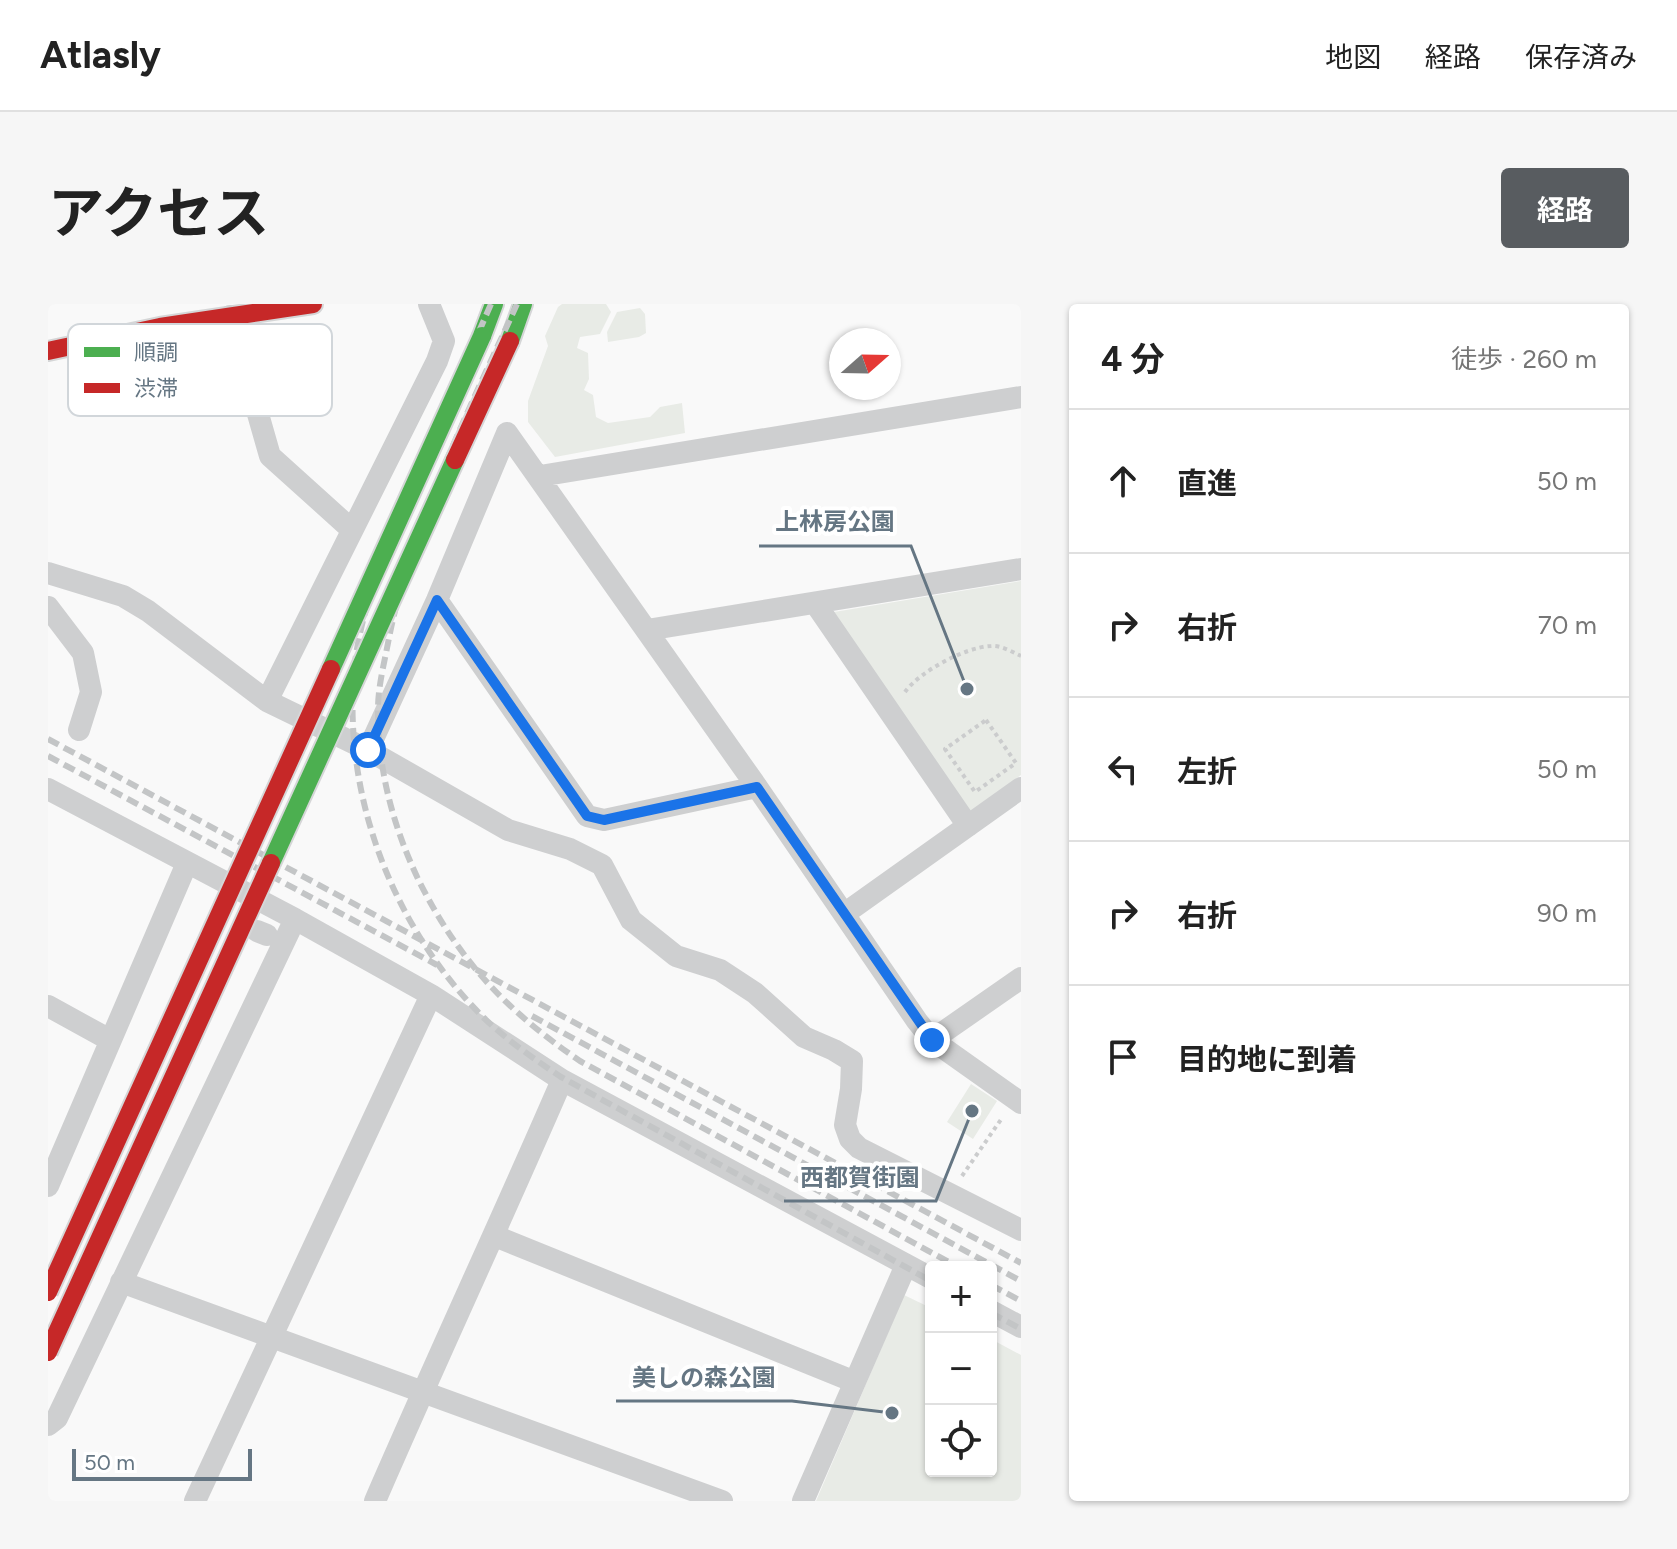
<!DOCTYPE html>
<html lang="ja">
<head>
<meta charset="utf-8">
<style>
  body { margin:0; font-family:Figtree,"Noto Sans JP",sans-serif; background:#f6f6f6; color:#222 }
  .controls { position:absolute; right:24px; bottom:24px; display:grid; overflow:hidden; border-radius:8px; box-shadow:0 2px 6px #0004 }
  .controls button { width:72px; height:72px; display:grid; place-items:center; padding:0; border:0; border-bottom:2px solid #e0e0e0; background:#fff; color:#222; font:40px sans-serif }
  .compass { position:absolute; left:781px; top:24px; width:72px; height:72px; border-radius:50%; background:#fff; box-shadow:0 2px 6px #0004; rotate:70deg }
  .scale { position:absolute; left:24px; bottom:20px; width:180px; box-sizing:border-box; padding-left:8px; border:4px solid #657683; border-top:0; font-size:22px; line-height:28px; white-space:nowrap; color:#657683; -webkit-text-stroke:6px #fff; paint-order:stroke }
  .stop { position:absolute; width:24px; height:24px; margin:-18px; border:6px solid #1a73e8; border-radius:50%; background:#fff }
  .stop.end { background:#1a73e8; border-color:#fff; box-shadow:0 2px 8px #0008 }
  .list { margin:0; padding:0; list-style:none }
  h2 { display:flex; justify-content:space-between; align-items:center; height:104px; margin:0; padding:0 32px; font-size:34px }
  h2 small { font-size:26px; font-weight:400; color:#767676 }
  .list li { display:grid; grid-template-columns:52px 1fr auto; gap:24px; align-items:center; box-sizing:border-box; height:144px; padding:0 32px; border-top:2px solid #e0e0e0 }
  .list b { display:block; font-size:30px; white-space:nowrap }
  .list em { font-size:26px; font-style:normal; color:#767676 }
  .icon { flex:none; width:44px; height:44px; fill:none; stroke:currentColor; stroke-width:2; stroke-linecap:round; stroke-linejoin:round }
  .map { position:relative; flex:none; width:973px; height:1197px; overflow:hidden; border-radius:8px }
  header { display:flex; align-items:center; gap:48px; box-sizing:border-box; height:112px; padding:0 40px; background:#fff; border-bottom:2px solid #e0e0e0 }
  header strong { font-size:38px }
  nav { display:flex; gap:44px; margin-inline-start:auto; font-size:28px }
  .intro { display:flex; align-items:center; justify-content:space-between; box-sizing:border-box; height:192px; padding:0 48px }
  h1 { margin:0; font-size:56px }
  .button { padding:20px 36px; border-radius:8px; background:#585c60; color:#fff; font-size:28px; font-weight:700 }
  main { display:flex; gap:48px; padding:0 48px }
  aside { flex:1; background:#fff; border-radius:8px; box-shadow:0 2px 6px #0004 }
  .map>svg:first-child { display:block }
  .green { fill:#e8ebe6 }
  .lines { fill:none; stroke-linecap:round; stroke-linejoin:round }
  .fast-casing { stroke:#d5d6d7; stroke-width:22 }
  .jam-casing { stroke:#d5d6d7; stroke-width:22 }
  .path { stroke:#cbcccd; stroke-width:4; stroke-dasharray:4 4; stroke-linecap:butt }
  .street { stroke:#cecfd0; stroke-width:22 }
  .fast { stroke:#4caf50; stroke-width:18 }
  .jam { stroke:#c62828; stroke-width:18 }
  .rail { stroke:#c3c5c6; stroke-width:6; stroke-dasharray:12 6; stroke-linecap:butt }
  .fast-bridge-casing { stroke:#d5d6d7; stroke-width:22; stroke-linecap:butt }
  .jam-bridge-casing { stroke:#d5d6d7; stroke-width:22; stroke-linecap:butt }
  .fast-bridge { stroke:#4caf50; stroke-width:18 }
  .jam-bridge { stroke:#c62828; stroke-width:18 }
  .route { stroke:#1a73e8; stroke-width:10 }
  .key { fill:#fff; stroke:#d1d6da; stroke-width:2 }
  .key-label { font-size:22px; fill:#657683 }
  .leader { fill:none; stroke:#657683; stroke-width:3 }
  .callout-dot { fill:#657683; stroke:#fff; stroke-width:3 }
  .callout-label { font-size:24px; text-anchor:middle; font-weight:bold; fill:#657683; stroke:#fff; stroke-width:8; stroke-linejoin:round; paint-order:stroke }
</style>
</head>
<body>
<header>
<strong>Atlasly</strong>
<nav><a>地図</a><a>経路</a><a>保存済み</a></nav>
</header>
<div class="intro"><h1>アクセス</h1><a class="button">経路</a></div>
<main>
<div class="map">
<svg width="973" height="1197" viewBox="0 0 973 1197">
  <rect width="100%" height="100%" fill="#f9f9f9"/>
  <path class="green" d="M514,0h44l5,8 -11,22 -20,3 -3,11 11,5 1,26 -5,11 9,5 3,22 12,6 42,-6 10,-10 22,-4 3,30 -130,24 -27,-35v-21l20,-55 -3,-10 13,-29z
    M592,4l5,6 1,19 -7,4 -31,5 -1,-10 10,-20z
    M973,277v194l-54,39 -133,-202z
    M923,780l26,17 -24,38 -26,-17z
    M856,991l27,13v163h60v-132l30,16v146h-205z"/>
  <g class="lines">
    <g class="fast-casing">
      <path id="fast" d="M434,32l12,-32
        M462,37l13,-37"/>
    </g>
    <g class="jam-casing">
      <path id="jam" d="M0,47l112,-24 153,-23"/>
    </g>
    <path class="path" d="M857,388c14,-20 60,-45 86,-46 10,-1 21,6 30,10
      M938,416l30,43 -41,29 -30,-43z
      M914,872l40,-58"/>
    <path class="street" d="M182,12l40,140 81,73
      M459,129l250,354 160,234 15,19 89,63
      M492,172l481,-79
      M0,269l75,23 25,15 119,90 101,49 140,80 62,19 32,16 29,55 45,36 44,14 35,23 49,44 30,13 18,11 -1,28 -6,36 5,14 9,9 162,82
      M389,296l150,216 17,4 153,-33
      M767,299l153,223
      M0,303l35,46 8,39 -12,38
      M599,326l374,-61
      M219,397l170,-340 7,-20 -15,-37
      M320,446l69,-150 70,-167
      M0,485l247,130 136,76 131,85 369,198
      M796,610l177,-126
      M209,627l10,4
      M0,702l62,34
      M884,736l89,-62
      M0,882l139,-323
      M447,932l360,146
      M73,978l601,219
      M943,1007l30,16
      M0,1121l9,-7 238,-499
      M147,1197l236,-506
      M327,1197c61,-141 126,-280 187,-421
      M755,1197l103,-236"/>
    <use href="#fast" class="fast"/>
    <use href="#jam" class="jam"/>
    <path class="rail" d="M443,0c-26,59 -51,119 -76,178 -26,61 -55,124 -61,190 -11,126 40,257 130,346 24,23 50,41 77,59l370,204
      M469,0c-49,108 -107,223 -129,339 -4,21 -10,44 -10,66 0,62 15,118 42,174 40,79 87,128 160,178l378,206
      M0,435l973,524
      M0,452l389,209
      M484,712l489,265
      M943,981l30,16
      M943,1009l30,16"/>
    <g class="fast-bridge-casing">
      <path id="fast-bridge" d="M283,365l151,-333
        M223,559l184,-403"/>
    </g>
    <g class="jam-bridge-casing">
      <path id="jam-bridge" d="M407,156l55,-119
        M0,988l283,-623
        M0,1048l223,-489"/>
    </g>
    <use href="#fast-bridge" class="fast-bridge"/>
    <use href="#jam-bridge" class="jam-bridge"/>
  </g>
  <g class="lines">
    <path class="route" d="M320,446l69,-150 150,216 17,4 153,-33 175,253"/>
  </g>
  <rect x="20" y="20" width="264" height="92" rx="12" class="key"/>
  <rect x="36" y="43" width="36" height="10" fill="#4caf50"/>
  <rect x="36" y="79" width="36" height="10" fill="#c62828"/>
  <g class="key-label">
    <text x="86" y="56">順調</text>
    <text x="86" y="92">渋滞</text>
  </g>
  <path class="leader" d="M919 385L863 242H711M924 807L888 897H736M844 1109L744 1097H568"/>
  <g class="callout-dot">
    <circle cx="919" cy="385" r="8"/>
    <circle cx="924" cy="807" r="8"/>
    <circle cx="844" cy="1109" r="8"/>
  </g>
  <g class="callout-label">
    <text x="787" y="226">上林房公園</text>
    <text x="812" y="882">西都賀街園</text>
    <text x="656" y="1082">美しの森公園</text>
  </g>
</svg>
<div class="controls">
<button>+</button>
<button>−</button>
<button><svg class="icon" aria-label="locate" viewBox="0 0 24 24"><circle cx="12" cy="12" r="6"/><path d="M12 2v4M12 18v4M2 12h4M18 12h4"/></svg></button>
</div>
<svg class="compass" viewBox="-18 -18 36 36"><path d="M0-13l5 13h-10z" fill="#e53935"/><path d="M0 13l5-13h-10z" fill="#767676"/></svg>
<div class="scale">50 m</div>
<div class="stop" style="left:320px;top:446px"></div>
<div class="stop end" style="left:884px;top:736px"></div>
</div>
<aside>
<h2>4 分<small>徒歩 · 260 m</small></h2>
<ul class="list">
<li><svg class="icon" aria-label="ahead" viewBox="0 0 24 24"><path d="M12 20V5M6 11l6-6 6 6"/></svg><div><b>直進</b></div><em>50 m</em></li>
<li><svg class="icon" aria-label="right" viewBox="0 0 24 24"><path d="M7 20v-9h11M14 6l5 5-5 5"/></svg><div><b>右折</b></div><em>70 m</em></li>
<li><svg class="icon" aria-label="left" viewBox="0 0 24 24"><path d="M17 20v-9H6M10 6l-5 5 5 5"/></svg><div><b>左折</b></div><em>50 m</em></li>
<li><svg class="icon" aria-label="right" viewBox="0 0 24 24"><path d="M7 20v-9h11M14 6l5 5-5 5"/></svg><div><b>右折</b></div><em>90 m</em></li>
<li><svg class="icon" aria-label="arrive" viewBox="0 0 24 24"><path d="M6 21V4h12l-3 4 3 4H6"/></svg><div><b>目的地に到着</b></div></li>
</ul>
</aside>
</main>
</body>
</html>
